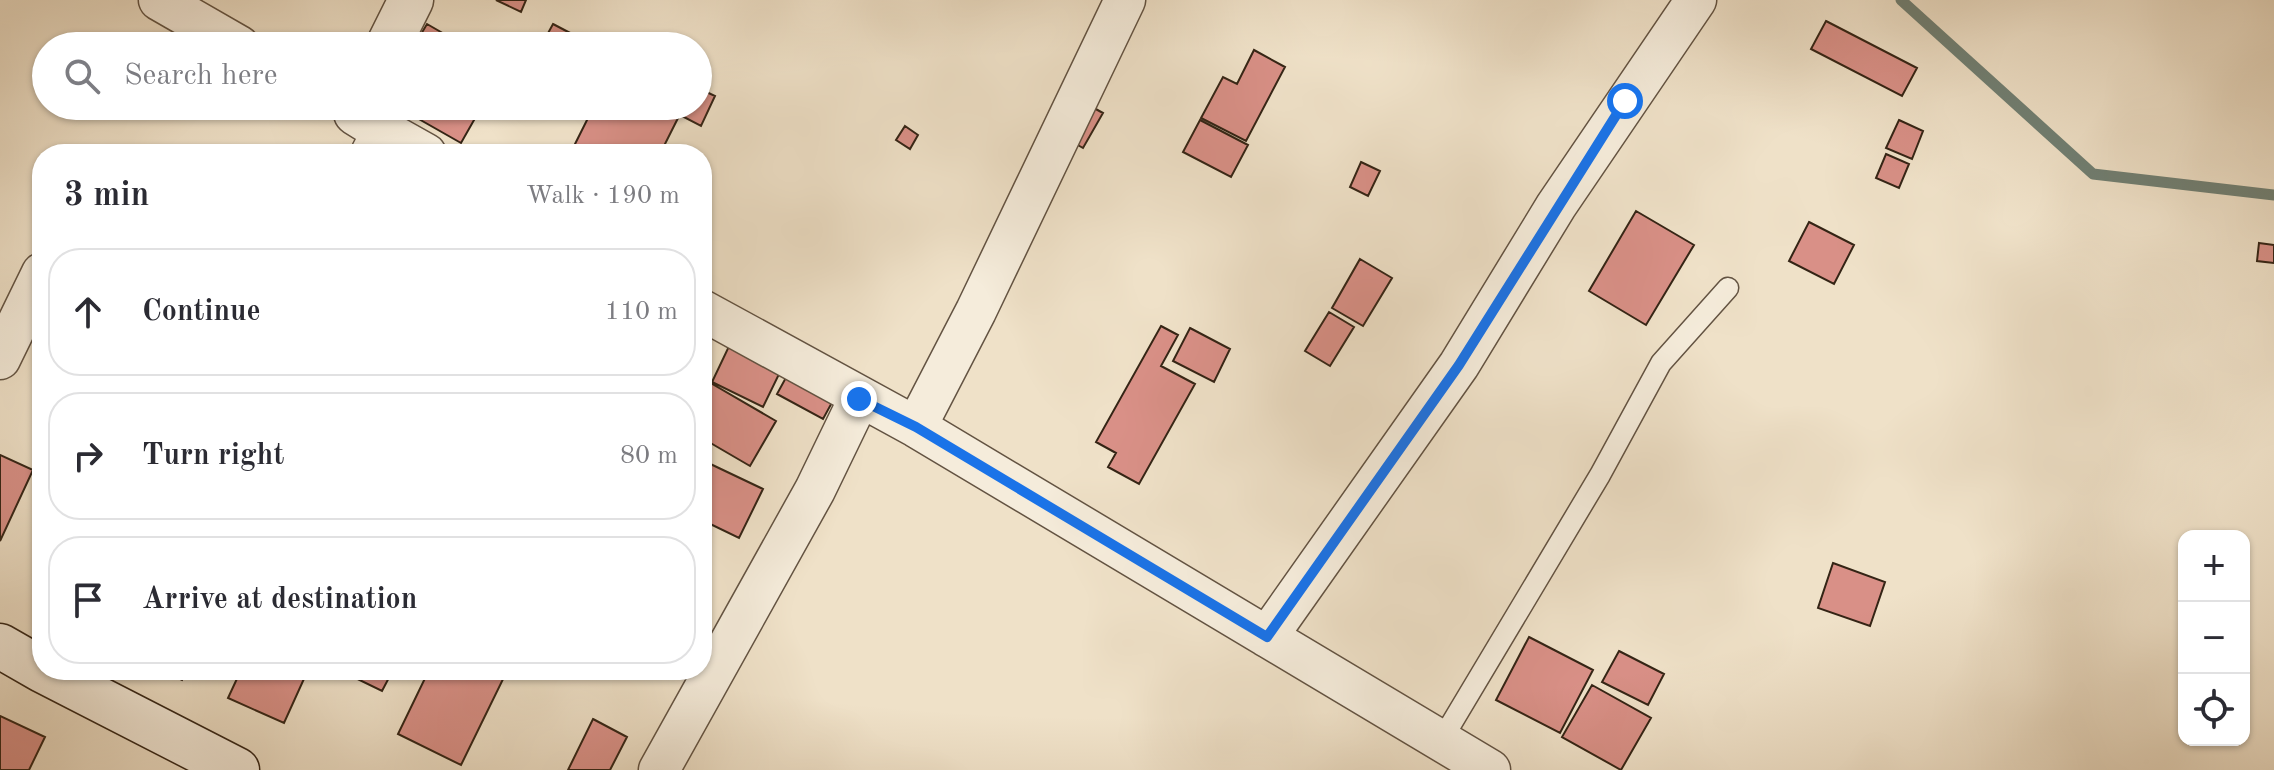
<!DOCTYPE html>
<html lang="en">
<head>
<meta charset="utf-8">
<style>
  body { margin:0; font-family:"Old Standard TT",serif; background:#f2f2f3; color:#2b2b33 }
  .controls { position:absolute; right:24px; bottom:24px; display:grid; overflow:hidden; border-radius:16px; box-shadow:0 2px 6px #0004 }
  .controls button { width:72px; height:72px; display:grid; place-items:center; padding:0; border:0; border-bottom:2px solid #e1e1e2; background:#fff; color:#2b2b33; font:40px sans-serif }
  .stop { position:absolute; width:24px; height:24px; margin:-18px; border:6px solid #1a73e8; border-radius:50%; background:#fff }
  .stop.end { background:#1a73e8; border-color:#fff; box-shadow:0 2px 8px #0008 }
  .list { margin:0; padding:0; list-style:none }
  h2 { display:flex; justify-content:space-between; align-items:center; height:104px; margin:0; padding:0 32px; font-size:34px }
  h2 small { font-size:26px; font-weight:400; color:#7c7c81 }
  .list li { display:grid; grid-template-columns:52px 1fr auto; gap:24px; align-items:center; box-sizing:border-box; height:128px; margin:0 16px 16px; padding:0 16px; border:2px solid #e1e1e2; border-radius:32px }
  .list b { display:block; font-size:30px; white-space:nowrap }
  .list em { font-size:26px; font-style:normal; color:#7c7c81 }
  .icon { flex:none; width:44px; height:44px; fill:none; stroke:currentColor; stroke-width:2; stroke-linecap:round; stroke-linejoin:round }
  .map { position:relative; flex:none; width:2274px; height:770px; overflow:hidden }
  .search { position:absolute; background:#fff; box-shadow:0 2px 6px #0004; left:32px; top:32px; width:680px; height:88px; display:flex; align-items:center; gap:20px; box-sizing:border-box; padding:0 28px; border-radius:44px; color:#7c7c81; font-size:30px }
  .panel { position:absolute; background:#fff; box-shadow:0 2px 6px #0004; left:32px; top:144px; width:680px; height:536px; border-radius:32px }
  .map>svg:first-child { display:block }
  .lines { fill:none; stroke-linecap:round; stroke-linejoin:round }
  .stream { stroke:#718074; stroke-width:11 }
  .building { fill:#d99087; stroke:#342415; stroke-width:2 }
  .service-casing { stroke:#635342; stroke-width:23 }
  .minor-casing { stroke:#635342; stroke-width:43 }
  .tertiary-casing { stroke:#635342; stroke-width:47 }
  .secondary-casing { stroke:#342415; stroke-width:47 }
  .service { stroke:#f5ecdb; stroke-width:20 }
  .minor { stroke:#f5ecdb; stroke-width:40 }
  .tertiary { stroke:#f5ecdb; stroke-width:44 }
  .secondary { stroke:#f5ecdb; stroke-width:44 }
  .route { stroke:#1a73e8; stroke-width:10 }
</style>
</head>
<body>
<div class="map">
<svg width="2274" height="770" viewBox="0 0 2274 770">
  <rect width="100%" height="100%" fill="#efe1c8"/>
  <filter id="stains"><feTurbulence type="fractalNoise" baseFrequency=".0025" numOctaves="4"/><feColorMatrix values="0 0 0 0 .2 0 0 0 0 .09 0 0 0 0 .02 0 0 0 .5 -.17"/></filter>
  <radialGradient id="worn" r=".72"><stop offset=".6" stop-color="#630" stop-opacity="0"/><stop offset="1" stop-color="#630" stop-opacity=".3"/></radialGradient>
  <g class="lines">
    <path class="stream" d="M1901,0l192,174 181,21"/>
  </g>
  <path class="building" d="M496,0h30l-5,12z
    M1826,21l91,47 -15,28 -91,-47z
    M427,24l38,22h-51z
    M553,24l42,22h-54z
    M1254,50l31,17 -39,74 -45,-23 22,-41 14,7z
    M698,88l17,8 -14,30 -21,-11 4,-9h14z
    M1083,102l20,11 -20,35 -19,-11z
    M396,106h86l-21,37z
    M552,106h24l-6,10z
    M594,106h69l16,10 -19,38 -22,-4 -2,4h-66z
    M1200,120l48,25 -17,32 -48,-25z
    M1899,120l24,11 -11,28 -26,-11z
    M905,126l13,9 -8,14 -14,-9z
    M1886,154l23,10 -10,24 -23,-10z
    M1361,162l19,9 -12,25 -18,-9z
    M1636,211l58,34 -48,80 -57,-34z
    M1809,222l45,23 -20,39 -45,-23z
    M2259,243l15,2v18l-17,-2z
    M1360,259l32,19 -29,48 -31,-18z
    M1329,312l25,15 -24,39 -25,-15z
    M1161,326l17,9 -17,31 34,18 -56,100 -31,-17 8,-14 -20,-11z
    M1190,328l40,21 -16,33 -41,-21z
    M731,342l51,26 -19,39 -51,-25z
    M789,372l46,25 -12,22 -46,-25z
    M702,378l74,43 -26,45 -48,-28z
    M0,455l33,15 -33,71z
    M702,460l61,29 -24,49 -37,-18z
    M1833,563l52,19 -15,44 -52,-18z
    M1529,637l64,33 -33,63 -64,-33z
    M1619,651l45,23 -16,31 -46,-23z
    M161,670h26l-5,10z
    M241,670h67l-24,53 -56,-25z
    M339,670h54l-11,21z
    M429,670l78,1 -46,94 -63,-31z
    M1592,685l59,33 -30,52 -59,-33z
    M0,716l45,21 -16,33h-29z
    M593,719l34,18 -17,33h-42z"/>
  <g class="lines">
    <g class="service-casing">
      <path id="service" d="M1441,741l159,-266 61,-112 67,-75"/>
    </g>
    <g class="minor-casing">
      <path id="minor" d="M159,0l80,46
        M385,131l41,23
        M702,310l214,117 574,343
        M0,359l42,-86
        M916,427l60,-116 149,-311
        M1267,637l192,-272 97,-159 140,-206
        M659,770l156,-280 44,-91"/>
    </g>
    <g class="tertiary-casing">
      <path id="tertiary" d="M388,46l23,-46
        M359,106l-3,7 29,18 -12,23"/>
    </g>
    <g class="secondary-casing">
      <path id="secondary" d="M0,646l42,24
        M42,670l195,100"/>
    </g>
    <use href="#service" class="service"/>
    <use href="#minor" class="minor"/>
    <use href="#tertiary" class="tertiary"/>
    <use href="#secondary" class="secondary"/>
  </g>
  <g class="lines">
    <path class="route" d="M859,399l57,28 351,210 192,-272 166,-264"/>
  </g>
  <rect width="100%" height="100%" filter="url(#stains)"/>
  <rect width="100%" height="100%" fill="url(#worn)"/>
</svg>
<div class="controls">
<button>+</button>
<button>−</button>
<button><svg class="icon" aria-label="locate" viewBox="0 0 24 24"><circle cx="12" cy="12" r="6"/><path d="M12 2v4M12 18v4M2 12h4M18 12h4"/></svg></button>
</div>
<div class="stop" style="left:1625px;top:101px"></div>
<div class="stop end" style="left:859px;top:399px"></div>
<div class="search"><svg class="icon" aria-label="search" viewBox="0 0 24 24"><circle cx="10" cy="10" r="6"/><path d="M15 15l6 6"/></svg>Search here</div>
<section class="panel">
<h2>3 min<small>Walk · 190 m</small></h2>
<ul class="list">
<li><svg class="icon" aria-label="ahead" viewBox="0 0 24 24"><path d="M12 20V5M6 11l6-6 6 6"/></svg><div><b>Continue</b></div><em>110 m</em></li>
<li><svg class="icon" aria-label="right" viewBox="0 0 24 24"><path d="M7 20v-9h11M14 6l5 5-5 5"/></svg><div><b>Turn right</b></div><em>80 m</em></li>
<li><svg class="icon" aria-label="arrive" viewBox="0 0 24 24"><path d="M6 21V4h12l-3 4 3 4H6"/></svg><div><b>Arrive at destination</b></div></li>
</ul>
</section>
</div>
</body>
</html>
